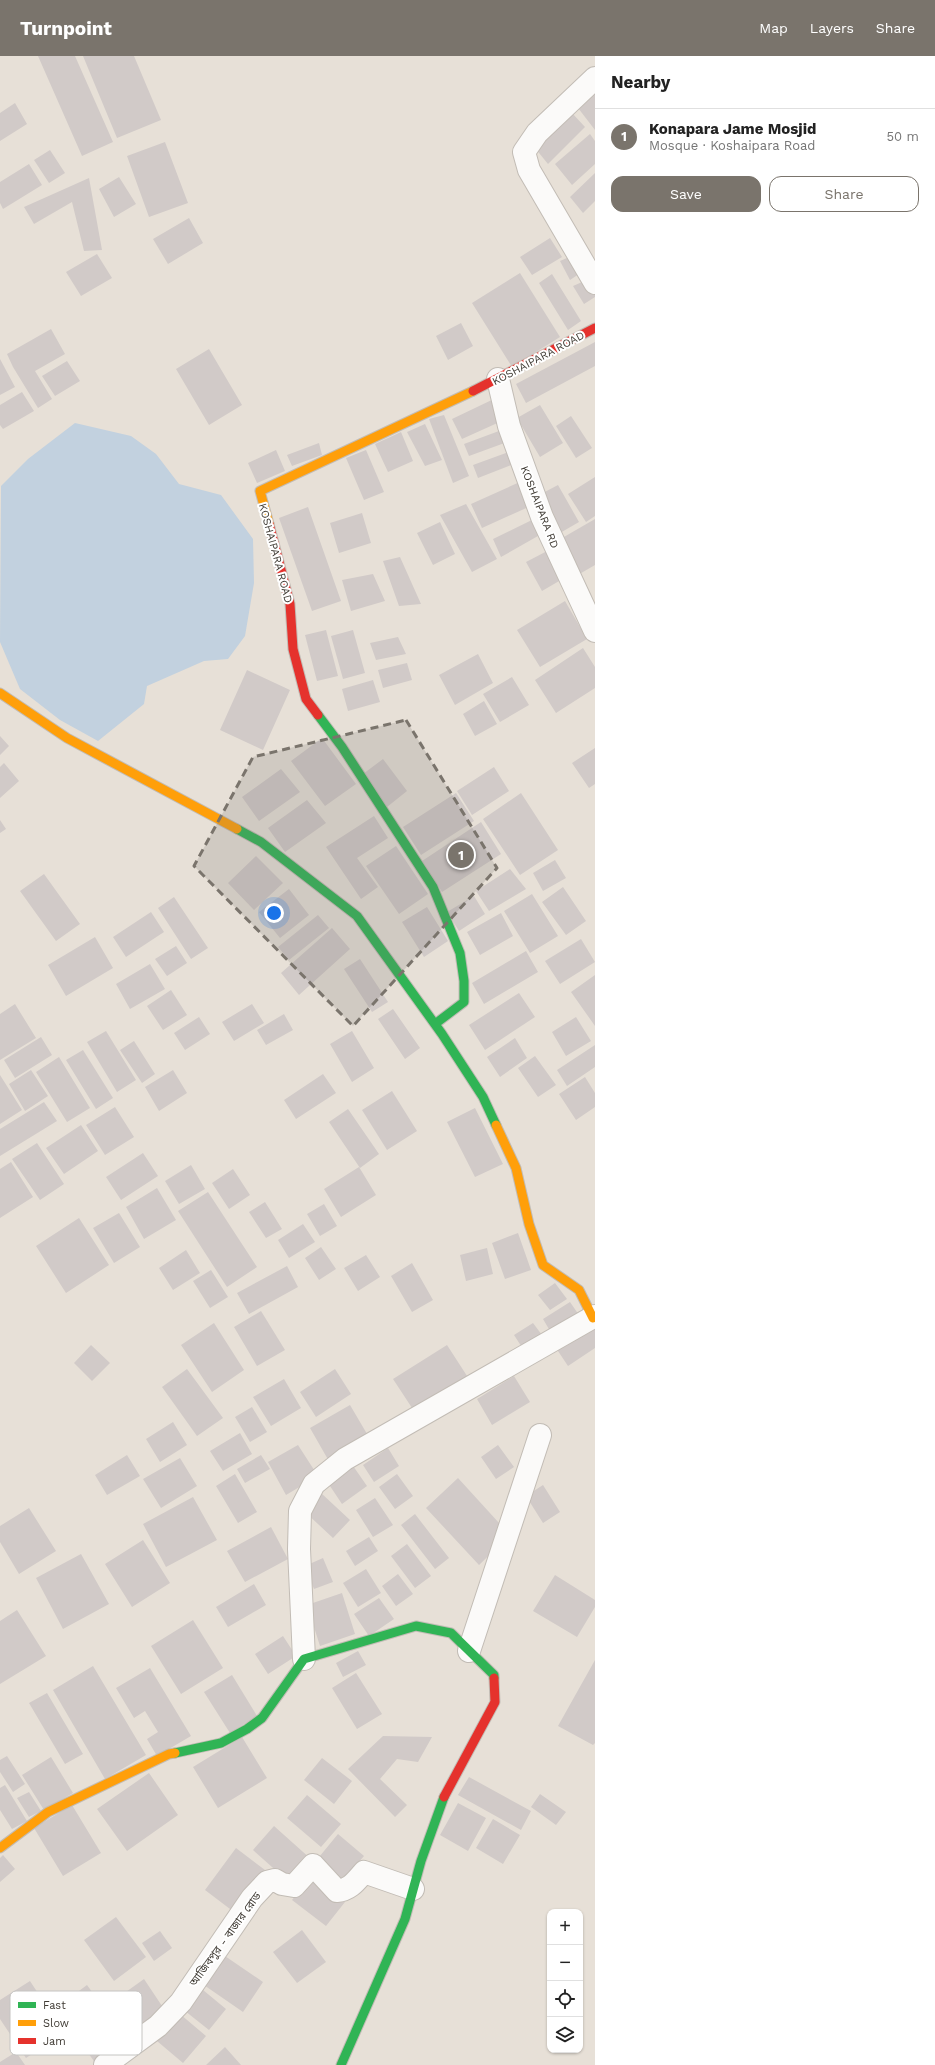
<!DOCTYPE html>
<html lang="en">
<head>
<meta charset="utf-8">
<style>
  body { margin:0; font-family:"Work Sans","Noto Sans Bengali",sans-serif; background:#f6f6f6; color:#222 }
  .controls { position:absolute; right:12px; bottom:12px; display:grid; overflow:hidden; border-radius:8px; box-shadow:0 1px 3px #0004 }
  .controls button { width:36px; height:36px; display:grid; place-items:center; padding:0; border:0; border-bottom:1px solid #e0e0e0; background:#fff; color:#222; font:20px sans-serif }
  .you { position:absolute; left:274px; top:857px; width:14px; height:14px; margin:-10px; border:3px solid #fff; border-radius:50%; background:#1a73e8; box-shadow:0 0 0 6px #1a73e833 }
  .badge { display:grid; place-items:center; width:26px; height:26px; border-radius:50%; background:#7a746c; color:#fff; font-size:13px; font-weight:700 }
  .pin { position:absolute; translate:-50% -50%; border:2px solid #fff; box-shadow:0 1px 4px #0006 }
  .list { margin:0; padding:0; list-style:none }
  h2 { display:flex; justify-content:space-between; align-items:center; height:52px; margin:0; padding:0 16px; font-size:17px }
  h2 small { font-size:13px; font-weight:400; color:#767676 }
  .list li { display:grid; grid-template-columns:26px 1fr auto; gap:12px; align-items:center; box-sizing:border-box; height:56px; padding:0 16px; border-top:1px solid #e0e0e0 }
  .list b { display:block; font-size:15px; white-space:nowrap }
  .list p { margin:0; font-size:13px; white-space:nowrap; color:#767676 }
  .list em { font-size:13px; font-style:normal; color:#767676 }
  .actions { display:flex; gap:8px; padding:12px 16px }
  .actions a { flex:1; padding:9px 0; border:1px solid #7a746c; border-radius:12px; text-align:center; font-size:14px; color:#7a746c }
  .actions .main { background:#7a746c; color:#fff }
  .icon { flex:none; width:22px; height:22px; fill:none; stroke:currentColor; stroke-width:2; stroke-linecap:round; stroke-linejoin:round }
  .map { position:relative; flex:none; width:595px; height:2009px; overflow:hidden }
  header { display:flex; align-items:center; gap:24px; box-sizing:border-box; height:56px; padding:0 20px; background:#7a746c; color:#fff }
  header strong { font-size:19px }
  nav { display:flex; gap:22px; margin-inline-start:auto; font-size:14px }
  main { display:flex }
  aside { flex:1; background:#fff }
  .map>svg:first-child { display:block }
  .water { fill:#c2d1df }
  .building { fill:#d1cac8 }
  .lines { fill:none; stroke-linecap:round; stroke-linejoin:round }
  .street-casing { stroke:#c2bcb5; stroke-width:24 }
  .fast-casing { stroke:#c2bcb5; stroke-width:11 }
  .slow-casing { stroke:#c2bcb5; stroke-width:11 }
  .jam-casing { stroke:#c2bcb5; stroke-width:11 }
  .street { stroke:#fbfaf9; stroke-width:22 }
  .fast { stroke:#30b455; stroke-width:9 }
  .slow { stroke:#ff9f0a; stroke-width:9 }
  .jam { stroke:#e5322d; stroke-width:9 }
  .marked { fill:#7a746c; fill-opacity:0.2; stroke:#7a746c; stroke-width:3; stroke-dasharray:8 5; stroke-linejoin:round }
  .labels { text-anchor:middle; stroke-width:4; stroke-linejoin:round; paint-order:stroke }
  .street-label { font-size:11px; fill:#3f3a33; stroke:#fff }
  .key { fill:#fff; stroke:#c5c4c2; stroke-width:1 }
  .key-label { font-size:11px; fill:#3f3a33 }
</style>
</head>
<body>
<header>
<strong>Turnpoint</strong>
<nav><a>Map</a><a>Layers</a><a>Share</a></nav>
</header>
<main>
<div class="map">
<svg width="595" height="2009" viewBox="0 0 595 2009">
  <rect width="100%" height="100%" fill="#e7e0d7"/>
  <path class="water" d="M75,367l56,13 25,18 23,30 42,11 32,44 1,44 -9,53 -17,23 -24,2 -57,25 -3,18 -46,37 -38,-21 -40,-31 -20,-47 1,-156 27,-27z"/>
  <path class="building" d="M38,0h37l38,86 -31,14z
    M83,0h51l27,64 -44,18z
    M595,31v43l-20,-26z
    M15,47l12,21 -27,17v-28z
    M572,57l13,14 -37,37 -13,-16z
    M590,78l5,7v23l-23,21 -17,-21z
    M165,86l23,61 -39,14 -22,-61z
    M50,94l15,23 -16,10 -15,-23z
    M29,108l13,21 -39,24 -3,-6v-21z
    M595,117v28l-12,12 -13,-16z
    M119,121l17,27 -22,13 -15,-28z
    M89,122l13,72 -18,1 -12,-49 -38,22 -10,-17z
    M189,162l14,25 -35,21 -15,-25z
    M550,182l12,19 -30,18 -12,-18z
    M97,198l15,24 -31,18 -15,-24z
    M576,198l9,16 -15,10 -10,-19z
    M520,217l40,64 -48,30 -40,-64z
    M552,218l29,47 -13,9 -29,-47z
    M589,223l6,10v8l-11,7 -11,-18z
    M461,267l12,23 -25,14 -12,-24z
    M51,273l14,25 -30,17 17,28 -14,9 -25,-41 -6,-13z
    M595,286v24l-69,37 -10,-19z
    M209,293l33,56 -33,20 -33,-56z
    M0,303l15,28 -15,8z
    M67,305l13,20 -25,15 -13,-20z
    M22,336l12,19 -31,18 -3,-4v-20z
    M498,341l6,23 -42,19 -10,-20z
    M540,349l23,38 -23,14 -23,-39z
    M444,359l25,61 -16,7 -24,-64z
    M571,360l21,32 -16,10 -20,-32z
    M425,368l17,36 -17,6 -18,-34z
    M507,372l3,13 -41,15 -5,-12z
    M401,376l12,29 -25,11 -13,-28z
    M319,387l3,12 -30,11 -5,-11z
    M276,394l9,21 -28,12 -9,-20z
    M366,394l18,42 -20,8 -18,-42z
    M514,394l5,12 -41,16 -5,-13z
    M595,421v39l-9,6 -18,-28z
    M522,425l11,24 -51,23 -11,-24z
    M558,429l21,37 -19,11 -21,-38z
    M466,448l31,55 -25,13 -32,-57z
    M308,451l33,94 -29,10 -33,-93z
    M362,457l9,30 -32,10 -9,-30z
    M538,461l7,15 -44,25 -8,-18z
    M595,463v46l-19,11 -19,-35z
    M440,466l15,32 -22,11 -16,-32z
    M551,493l15,28 -24,14 -16,-29z
    M400,501l21,47 -22,2 -16,-45z
    M373,518l12,27 -34,10 -9,-31z
    M565,545l22,38 -47,28 -23,-37z
    M326,574l12,46 -21,5 -12,-46z
    M353,574l12,43 -22,6 -12,-43z
    M398,581l8,17 -30,6 -6,-17z
    M583,592l12,19v21l-39,25 -21,-33z
    M478,598l15,29 -38,22 -16,-30z
    M407,607l5,17 -29,8 -5,-18z
    M247,614l43,20 -27,60 -43,-20z
    M512,621l17,28 -29,17 -17,-28z
    M373,624l7,22 -32,9 -6,-22z
    M484,645l13,23 -22,12 -12,-22z
    M0,680l9,10 -9,9z
    M322,682l34,46 -31,22 -34,-45z
    M595,692v36l-6,4 -17,-25z
    M383,703l24,32 -20,16 -24,-33z
    M4,707l15,18 -19,17v-31z
    M494,711l15,24 -37,24 -15,-24z
    M281,713l19,23 -41,29 -17,-24z
    M456,737l18,28 -53,34 -18,-28z
    M521,737l37,57 -38,25 -37,-56z
    M307,744l19,23 -41,29 -17,-24z
    M374,760l14,22 -31,20 21,29 -17,12 -35,-52z
    M0,764l6,9 -6,4z
    M481,766l20,32 -59,38 -20,-31z
    M396,790l32,48 -29,20 -33,-48z
    M256,800l27,27 -29,27 -26,-27z
    M555,804l11,18 -23,13 -10,-18z
    M510,813l16,20 -37,22 -13,-20z
    M44,818l36,50 -24,17 -36,-50z
    M563,831l23,34 -20,14 -24,-33z
    M289,833l20,26 -29,23 -21,-26z
    M532,838l26,42 -28,17 -26,-42z
    M474,840l11,18 -26,17 -12,-19z
    M174,841l34,51 -17,11 -33,-51z
    M427,851l21,34 -24,16 -22,-35z
    M151,856l13,20 -38,25 -13,-20z
    M501,857l12,23 -33,19 -13,-23z
    M318,859l11,13 -40,32 -11,-13z
    M332,872l18,21 -51,46 -18,-22z
    M95,881l18,31 -47,28 -18,-31z
    M581,883l14,23 -35,22 -15,-23z
    M176,890l11,17 -20,13 -12,-17z
    M526,895l12,21 -54,32 -12,-21z
    M360,903l28,43 -16,10 -28,-43z
    M150,908l15,25 -35,20 -14,-25z
    M595,919v51l-24,-34z
    M171,934l16,25 -24,15 -16,-24z
    M519,937l16,24 -50,33 -16,-25z
    M15,948l21,34 -36,22v-46z
    M252,948l12,19 -30,18 -12,-19z
    M393,953l27,39 -15,11 -27,-40z
    M284,958l9,16 -27,15 -9,-15z
    M199,961l11,17 -25,16 -11,-17z
    M576,961l15,24 -25,15 -14,-24z
    M106,975l30,49 -19,12 -30,-50z
    M352,975l22,37 -22,14 -22,-38z
    M41,981l11,18 -37,23 -11,-18z
    M515,982l12,20 -27,19 -13,-20z
    M134,985l21,33 -13,9 -22,-33z
    M595,989v22l-28,19 -10,-16z
    M83,994l30,48 -17,11 -30,-49z
    M535,1000l21,29 -18,12 -20,-29z
    M59,1001l31,51 -23,14 -31,-50z
    M31,1014l17,26 -23,15 -16,-27z
    M173,1014l14,23 -28,18 -14,-24z
    M323,1018l13,19 -40,26 -12,-19z
    M0,1019l22,35 -22,14z
    M585,1021l10,16v14l-19,13 -17,-26z
    M392,1035l25,40 -30,19 -25,-40z
    M44,1046l13,19 -57,35v-27z
    M115,1051l19,30 -29,18 -19,-30z
    M475,1052l28,56 -28,13 -28,-55z
    M348,1053l31,45 -19,14 -31,-46z
    M81,1069l17,26 -34,23 -18,-26z
    M37,1087l27,41 -24,16 -28,-41z
    M143,1097l15,23 -37,24 -15,-23z
    M11,1106l22,35 -33,21v-49z
    M191,1109l14,24 -26,15 -14,-23z
    M359,1111l17,28 -35,22 -17,-28z
    M233,1113l17,26 -21,14 -17,-26z
    M157,1132l19,32 -32,19 -18,-32z
    M208,1136l49,75 -30,20 -49,-76z
    M265,1146l17,27 -16,9 -17,-26z
    M324,1148l13,22 -17,10 -13,-22z
    M119,1157l21,34 -26,16 -21,-35z
    M79,1162l30,47 -43,28 -30,-47z
    M303,1168l12,18 -26,16 -11,-18z
    M518,1177l13,37 -26,9 -13,-36z
    M321,1191l15,22 -17,11 -14,-22z
    M487,1192l6,26 -27,7 -6,-26z
    M186,1194l14,23 -27,17 -14,-22z
    M366,1199l14,22 -22,14 -14,-23z
    M412,1207l21,37 -21,12 -21,-36z
    M287,1210l11,21 -49,27 -12,-21z
    M211,1214l17,27 -18,11 -17,-27z
    M555,1227l12,16 -17,11 -12,-15z
    M570,1246l11,16 -28,18 -10,-17z
    M261,1255l24,39 -28,16 -23,-39z
    M214,1267l30,47 -32,22 -31,-47z
    M533,1267l12,16 -20,13 -11,-17z
    M595,1267v25l-27,18 -12,-18z
    M91,1289l19,18 -18,18 -18,-18z
    M447,1289l22,34 -53,35 -23,-35z
    M187,1313l36,49 -26,18 -35,-49z
    M335,1313l16,25 -35,23 -16,-25z
    M514,1320l16,26 -38,23 -15,-26z
    M284,1323l17,29 -30,18 -18,-29z
    M350,1349l20,34 -40,24 -20,-35z
    M252,1351l15,25 -17,10 -15,-25z
    M173,1366l14,23 -27,17 -14,-23z
    M240,1377l12,21 -29,17 -13,-20z
    M298,1389l20,31 -32,19 -18,-33z
    M498,1389l16,22 -18,12 -15,-22z
    M388,1392l11,18 -25,16 -11,-17z
    M127,1399l13,21 -33,19 -12,-20z
    M261,1399l9,14 -25,14 -8,-14z
    M180,1402l17,28 -36,22 -18,-29z
    M351,1407l16,23 -25,18 -16,-24z
    M235,1418l22,38 -19,11 -22,-37z
    M397,1418l16,22 -18,13 -16,-22z
    M458,1422l52,57 -31,30 -53,-57z
    M543,1429l17,27 -17,11 -17,-27z
    M321,1437l29,27 -17,18 -29,-27z
    M193,1441l24,43 -51,27 -23,-43z
    M375,1442l18,27 -20,12 -17,-27z
    M29,1452l27,43 -37,23 -19,-32v-16z
    M415,1458l34,44 -14,11 -34,-44z
    M271,1471l17,32 -43,23 -18,-31z
    M369,1481l9,14 -23,15 -9,-15z
    M143,1484l27,43 -38,24 -27,-43z
    M407,1488l24,32 -16,12 -24,-32z
    M81,1498l28,50 -46,25 -27,-51z
    M323,1502l10,24 -19,7 -9,-23z
    M366,1513l15,24 -23,14 -15,-24z
    M398,1518l15,20 -17,12 -14,-20z
    M555,1519l40,25v7l-18,30 -44,-26z
    M254,1528l12,21 -38,22 -12,-20z
    M342,1537l13,41 -35,12 -13,-41z
    M379,1542l15,21 -25,17 -15,-22z
    M17,1554l29,46 -46,28v-63z
    M193,1564l30,48 -42,26 -30,-48z
    M283,1580l13,20 -28,18 -13,-20z
    M358,1595l8,14 -23,12 -7,-14z
    M595,1604v83l-2,2 -35,-19z
    M93,1610l53,89 -41,24 -52,-89z
    M150,1612l41,68 -34,20 -10,-17 11,-7 -13,-21 -11,7 -18,-30z
    M356,1617l26,41 -25,15 -25,-41z
    M232,1619l25,41 -27,17 -26,-41z
    M47,1637l36,61 -18,10 -36,-61z
    M383,1680l49,1 -14,25 -21,-3 -17,20 27,26 -12,12 -47,-48z
    M242,1681l25,41 -49,30 -25,-41z
    M7,1700l18,28 -12,8 -13,-20v-12z
    M51,1701l22,36 -29,17 -22,-35z
    M322,1702l30,23 -18,23 -30,-24z
    M149,1717l29,42 -51,36 -30,-42z
    M469,1721l62,34 -10,19 -63,-35z
    M5,1729l22,36 -15,8 -12,-19v-22z
    M29,1736l12,19 -12,6 -12,-19z
    M540,1738l26,18 -10,13 -25,-18z
    M307,1739l34,29 -20,23 -34,-29z
    M458,1747l28,15 -18,33 -28,-16z
    M72,1749l29,48 -38,23 -29,-48z
    M493,1763l27,16 -17,29 -27,-16z
    M274,1770l38,34 -22,23 -37,-33z
    M338,1778l26,22 -24,28 -25,-22z
    M236,1792l29,22 -31,42 -29,-22z
    M3,1799l12,14 -15,13v-24z
    M312,1820l33,26 -19,24 -34,-26z
    M116,1861l30,40 -32,24 -30,-41z
    M302,1874l24,32 -29,21 -24,-31z
    M160,1875l12,17 -18,13 -12,-18z
    M222,1898l41,28 -20,30 -42,-29z
    M144,1923l20,30 -31,22 -21,-29z
    M30,1925l34,52 -38,25 -26,-39v-19z
    M87,1929l41,56 -32,23 -40,-56z
    M197,1929l29,24 -17,21 -29,-23z
    M180,1958l26,22 -23,27 -26,-22z
    M225,1991l16,18h-35z
    M16,1996l9,13h-25v-3z"/>
  <g class="lines">
    <g class="street-casing">
      <path id="street" d="M595,22l-58,55 -13,19 5,18 66,113
        M498,323l11,47 33,91 53,114
        M469,1595l71,-216
        M304,1603l-5,-110 1,-38 14,-27 31,-25 250,-143
        M105,2009l53,-39 23,-24 71,-104 15,-16 8,-2 7,4 12,2 19,-21 24,26c13,-1 19,-10 27,-19l49,17"/>
    </g>
    <g class="fast-casing">
      <path id="fast" d="M318,659l24,32 91,140 27,66 4,28v21l-29,22
        M237,773l24,13 96,74 85,118 41,63 13,28
        M175,1697l46,-10 26,-14 15,-11 42,-59 112,-33 35,7 43,42v3
        M341,2009l64,-146 16,-58 23,-64"/>
    </g>
    <g class="slow-casing">
      <path id="slow" d="M269,468l-9,-33 213,-100
        M0,637l67,45 170,91
        M496,1069l20,43 13,56 14,41 36,25 14,28
        M0,1792l48,-36 121,-58 6,-1"/>
    </g>
    <g class="jam-casing">
      <path id="jam" d="M473,335l122,-63
        M269,468l21,80 3,45 13,50 12,16
        M444,1741l51,-95 -1,-24"/>
    </g>
    <use href="#street" class="street"/>
    <use href="#fast" class="fast"/>
    <use href="#slow" class="slow"/>
    <use href="#jam" class="jam"/>
  </g>
  <path class="marked" d="M406,664l91,148 -144,158 -159,-160 59,-109z"/>
  <g class="labels">
    <g class="street-label">
      <text transform="translate(538 302) rotate(-28)" y="4">KOSHAIPARA ROAD</text>
      <text transform="translate(540 451) rotate(69)" y="4">KOSHAIPARA RD</text>
      <text transform="translate(276 497) rotate(75)" y="4">KOSHAIPARA ROAD</text>
      <text transform="translate(225 1883) rotate(-54)" y="4">আজিবপুর - বাজার রোড</text>
    </g>
  </g>
  <rect x="10" y="1935" width="132" height="64" rx="6" class="key"/>
  <rect x="18" y="1946" width="18" height="6" fill="#30b455"/>
  <rect x="18" y="1964" width="18" height="6" fill="#ff9f0a"/>
  <rect x="18" y="1982" width="18" height="6" fill="#e5322d"/>
  <g class="key-label">
    <text x="43" y="1953">Fast</text>
    <text x="43" y="1971">Slow</text>
    <text x="43" y="1989">Jam</text>
  </g>
</svg>
<div class="controls">
<button>+</button>
<button>−</button>
<button><svg class="icon" aria-label="locate" viewBox="0 0 24 24"><circle cx="12" cy="12" r="6"/><path d="M12 2v4M12 18v4M2 12h4M18 12h4"/></svg></button>
<button><svg class="icon" aria-label="layers" viewBox="0 0 24 24"><path d="M12 4l9 5-9 5-9-5zM3 14l9 5 9-5"/></svg></button>
</div>
<div class="you"></div>
<div class="pin badge" style="left:461px;top:799px">1</div>
</div>
<aside>
<h2>Nearby<small></small></h2>
<ul class="list">
<li><span class="badge">1</span><div><b>Konapara Jame Mosjid</b><p>Mosque · Koshaipara Road</p></div><em>50 m</em></li>
</ul>
<div class="actions"><a class="main">Save</a><a>Share</a></div>
</aside>
</main>
</body>
</html>
